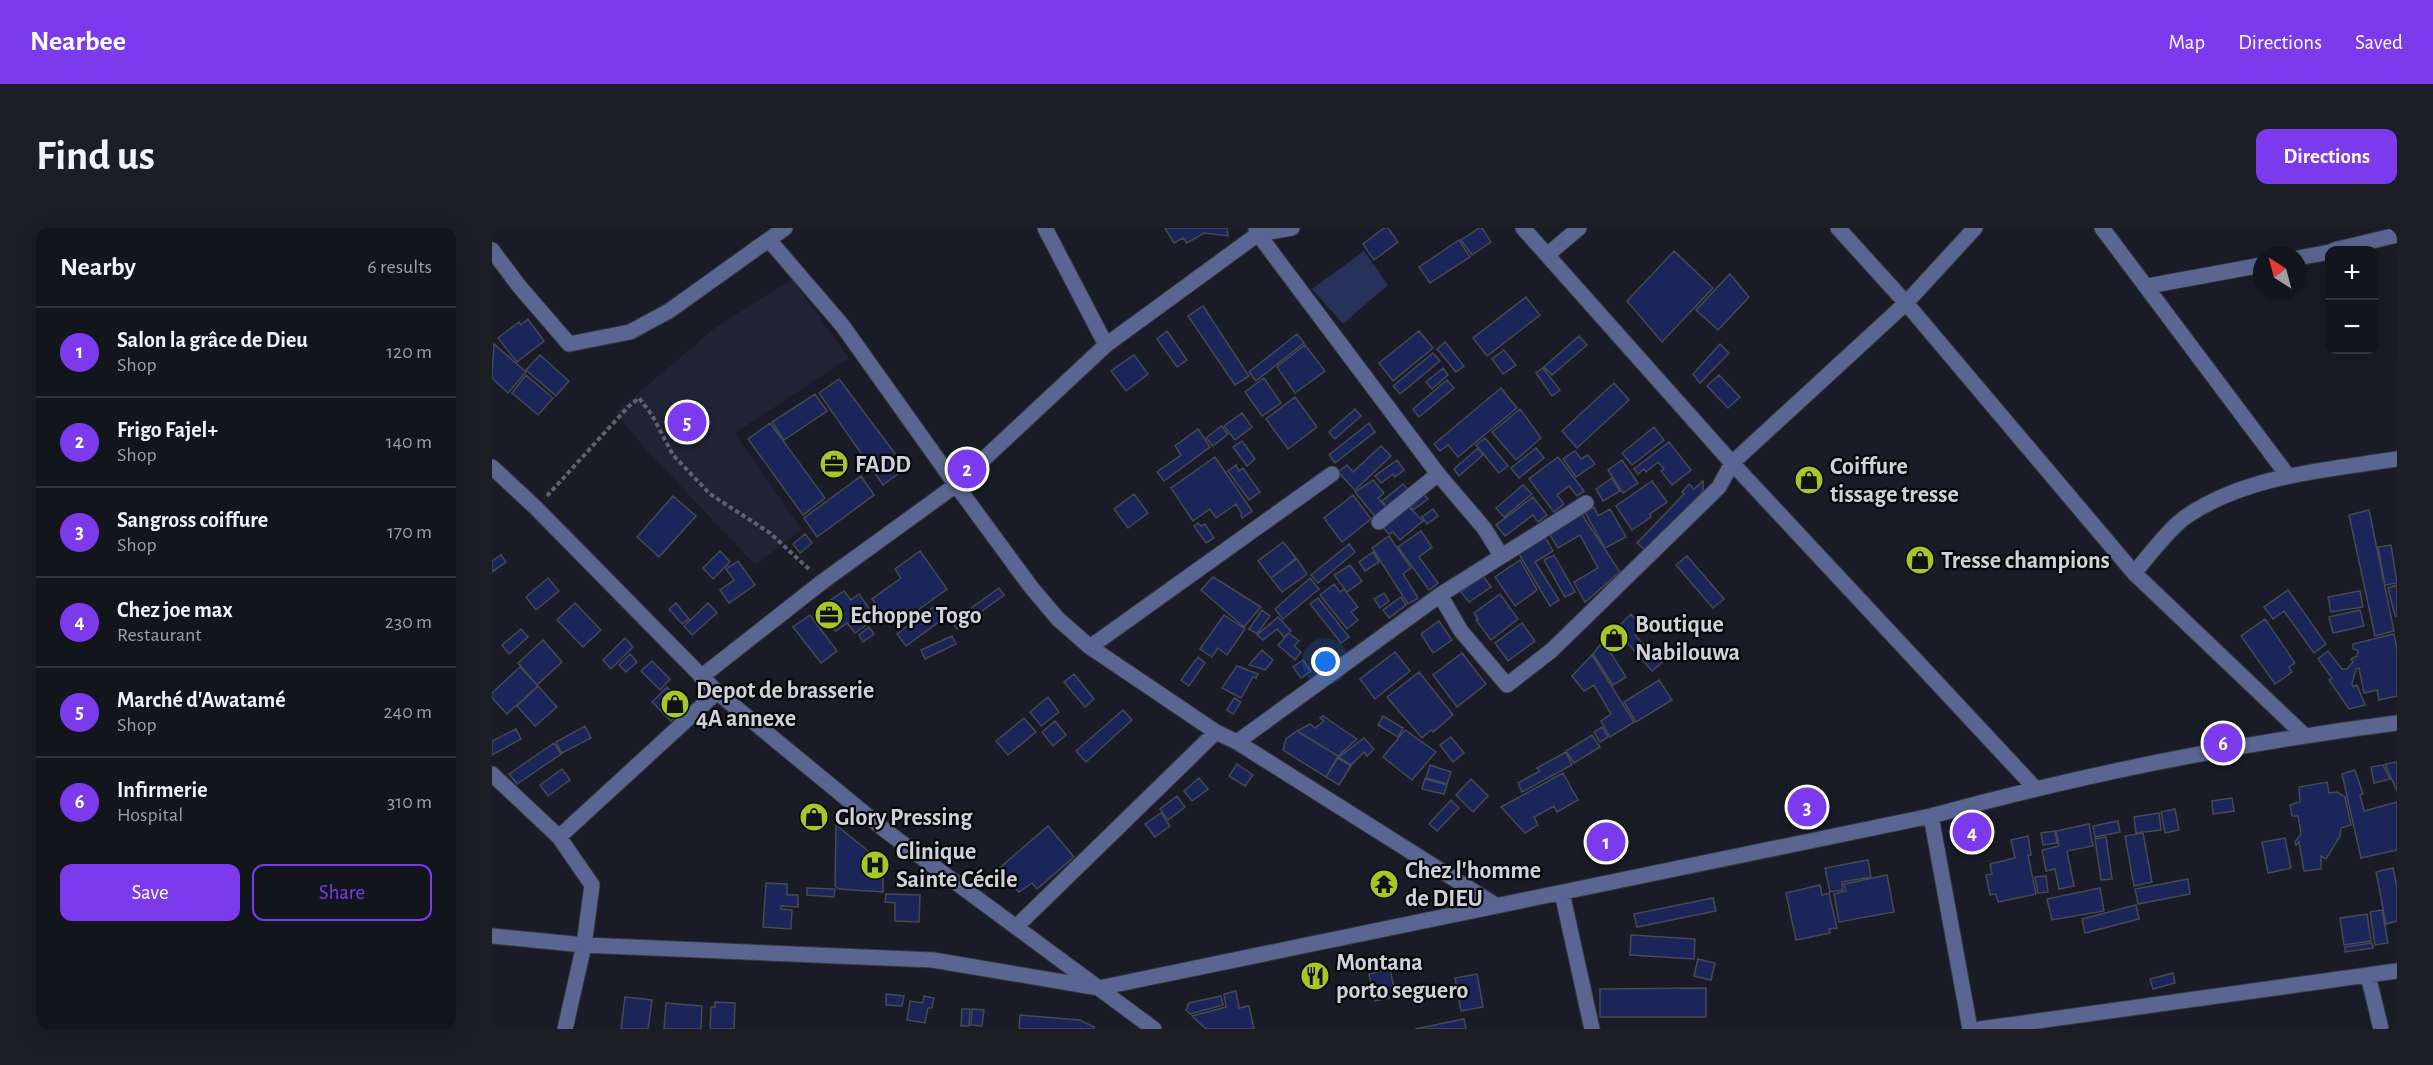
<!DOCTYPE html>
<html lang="en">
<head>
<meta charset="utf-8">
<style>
  body { margin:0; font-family:"Alegreya Sans",sans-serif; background:#1c1e25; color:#f1f3f6 }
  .controls { position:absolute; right:18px; top:18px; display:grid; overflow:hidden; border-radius:12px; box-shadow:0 6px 24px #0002 }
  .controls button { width:54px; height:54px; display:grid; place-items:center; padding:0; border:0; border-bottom:2px solid #32343b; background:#13151c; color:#f1f3f6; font:30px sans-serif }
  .compass { position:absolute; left:1761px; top:18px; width:54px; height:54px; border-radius:50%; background:#13151c; box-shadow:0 6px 24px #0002; rotate:324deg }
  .you { position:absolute; left:834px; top:434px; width:21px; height:21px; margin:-15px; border:4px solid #fff; border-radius:50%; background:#1a73e8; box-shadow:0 0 0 9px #1a73e833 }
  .badge { display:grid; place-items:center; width:39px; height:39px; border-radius:50%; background:#7c3aed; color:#fff; font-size:20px; font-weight:700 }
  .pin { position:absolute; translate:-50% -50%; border:3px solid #fff; box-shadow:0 2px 6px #0006 }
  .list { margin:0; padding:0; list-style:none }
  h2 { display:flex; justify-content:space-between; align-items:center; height:78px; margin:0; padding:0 24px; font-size:26px }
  h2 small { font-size:20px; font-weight:400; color:#9d9fa3 }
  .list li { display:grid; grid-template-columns:39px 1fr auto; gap:18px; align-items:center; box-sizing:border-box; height:90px; padding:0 24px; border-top:2px solid #32343b }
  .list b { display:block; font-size:22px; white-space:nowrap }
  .list p { margin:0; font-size:20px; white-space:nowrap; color:#9d9fa3 }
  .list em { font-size:20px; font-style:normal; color:#9d9fa3 }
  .actions { display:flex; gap:12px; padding:18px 24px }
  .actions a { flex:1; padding:14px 0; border:2px solid #7c3aed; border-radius:12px; text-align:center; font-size:21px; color:#7c3aed }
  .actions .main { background:#7c3aed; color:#fff }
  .map { position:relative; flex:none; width:1905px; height:801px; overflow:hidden; border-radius:12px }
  header { display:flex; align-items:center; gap:36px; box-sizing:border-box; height:84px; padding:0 30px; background:#7c3aed; color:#fff }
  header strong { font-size:28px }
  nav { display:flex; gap:33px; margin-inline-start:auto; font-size:21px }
  .intro { display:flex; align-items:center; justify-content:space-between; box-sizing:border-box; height:144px; padding:0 36px }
  h1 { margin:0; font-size:42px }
  .button { padding:15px 27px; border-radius:12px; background:#7c3aed; color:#fff; font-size:21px; font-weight:700 }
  main { display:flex; gap:36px; padding:0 36px }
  aside { flex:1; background:#13151c; border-radius:12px; box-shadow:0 6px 24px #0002 }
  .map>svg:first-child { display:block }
  .built { fill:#1f2333 }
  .green { fill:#273159 }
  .building { fill:#1c2559; stroke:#454954; stroke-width:1.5 }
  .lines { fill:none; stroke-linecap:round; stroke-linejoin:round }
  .minor-casing { stroke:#363943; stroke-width:17 }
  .path { stroke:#5f626b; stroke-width:4; stroke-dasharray:4.5 3; stroke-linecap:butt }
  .minor { stroke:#5a6691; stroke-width:15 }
  .labels { text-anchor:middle; stroke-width:4.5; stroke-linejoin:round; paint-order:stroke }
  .poi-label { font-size:24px; font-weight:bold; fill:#d0d2d9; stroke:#06070b; text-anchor:start }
</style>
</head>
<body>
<header>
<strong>Nearbee</strong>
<nav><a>Map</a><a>Directions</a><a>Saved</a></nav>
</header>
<div class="intro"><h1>Find us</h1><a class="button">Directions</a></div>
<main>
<aside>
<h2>Nearby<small>6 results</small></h2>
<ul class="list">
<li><span class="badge">1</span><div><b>Salon la grâce de Dieu</b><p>Shop</p></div><em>120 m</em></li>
<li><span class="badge">2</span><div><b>Frigo Fajel+</b><p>Shop</p></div><em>140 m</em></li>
<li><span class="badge">3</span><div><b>Sangross coiffure</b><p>Shop</p></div><em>170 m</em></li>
<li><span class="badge">4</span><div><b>Chez joe max</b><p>Restaurant</p></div><em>230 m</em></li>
<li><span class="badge">5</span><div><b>Marché d'Awatamé</b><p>Shop</p></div><em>240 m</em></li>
<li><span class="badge">6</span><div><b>Infirmerie</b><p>Hospital</p></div><em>310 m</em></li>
</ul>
<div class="actions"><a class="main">Save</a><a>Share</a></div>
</aside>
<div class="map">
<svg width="1905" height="801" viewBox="0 0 1905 801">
  <rect width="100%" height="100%" fill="#191c26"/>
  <path class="built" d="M300,51l57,79 -114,75 67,97 -47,35 -114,-121 -25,-32 100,-85z"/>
  <path class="green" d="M872,23l24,34 -45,39 -31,-35z"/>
  <path class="building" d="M673,0h62l1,8 -24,-3 -17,10 -4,-5 -9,5z
    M892,0h4l10,14 -24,18 -11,-16z
    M987,0h3l9,14 -19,13 -11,-15z
    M967,12l11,17 -40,26 -11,-16z
    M1182,23l39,37 -51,54 -35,-41z
    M1238,46l19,23 -31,33 -22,-20z
    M1034,69l14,18 -53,41 -14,-18z
    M711,78l46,70 -14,9 -47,-69z
    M36,91l16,22 -27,21 -19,-24 21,-16 2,3z
    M675,103l20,29 -10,7 -20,-28z
    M927,103l14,17 -40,33 -14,-18z
    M805,106l7,9 -48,38 -7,-9z
    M1087,108l8,9 -35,30 -8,-8z
    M953,114l19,24 -8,6 -19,-23z
    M2,116l32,28 -18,21 -16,-15z
    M1228,116l9,9 -29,30 -7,-9z
    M813,117l20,26 -30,22 -18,-26z
    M1012,122l12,15 -13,9 -11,-15z
    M941,125l7,8 -40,33 -7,-8z
    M48,127l29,26 -13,15 -30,-26z
    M642,127l14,19 -22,17 -15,-20z
    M951,140l5,7 -16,14 -6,-7z
    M1051,140l17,22 -8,6 -16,-23z
    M34,147l27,23 -15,17 -26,-22z
    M1227,147l21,22 -12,11 -21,-22z
    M772,150l17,25 -19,13 -17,-24z
    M347,151l67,89 -23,17 -64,-92z
    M955,152l7,8 -35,29 -6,-8z
    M1122,155l15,17 -52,48 -15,-17z
    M1009,160l16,20 -59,49 -10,-12 -8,6 -6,-7z
    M323,166l12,17 -43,29 -12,-18z
    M803,169l22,30 -29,22 -22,-30z
    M863,181l6,7 -26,23 -6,-7z
    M1028,181l21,29 -25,22 -24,-28z
    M750,185l10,14 -17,13 -11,-14z
    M278,195l55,75 -22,17 -55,-76z
    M877,195l6,9 -40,31 -6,-8z
    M729,198l7,8 -15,12 -7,-8z
    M1162,199l10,13 -32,25 -10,-12z
    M706,201l12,18 -46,34 -7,-9 24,-17 -6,-9z
    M993,210l23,28 -9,7 -23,-28z
    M750,213l13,18 -8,7 -14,-19z
    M1177,214l22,28 -19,15 -11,-14 3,-2 -6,-7 -12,10 -2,-3 -6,5 -4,-5z
    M889,218l10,10 -36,34 -17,-18 9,-7 6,7z
    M986,220l5,7 -24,21 -5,-7z
    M1044,220l8,10 -25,20 -8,-10z
    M1083,223l6,8 7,-4 7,9 -19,13 -13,-18z
    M723,229l37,54 -10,7 -1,-3 1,-1 -6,-10 -20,14 -6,-9 -17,12 -22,-33z
    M1066,229l26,34 -7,5 -8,-10 -12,9 7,9 -10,8 -25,-33z
    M905,232l7,10 -9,7 -2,-3 -12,9 -6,-7z
    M1130,232l16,23 -15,10 -15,-23z
    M744,237l3,6 4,-3 17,24 -11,8 -21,-29z
    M369,248l13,19 -57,42 -13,-19z
    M1120,250l8,13 -17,10 -7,-12z
    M881,252l11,13 -6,5 10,12 -11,9 -22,-27z
    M1160,253l15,21 -17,12 1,3 -19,13 -16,-24z
    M1211,253v10l-57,60 -9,-8 47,-49 -2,-2 7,-8 5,5z
    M911,256l7,8 -22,17 -6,-8z
    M1031,257l9,9 -28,23 -8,-9z
    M928,262l8,9 -15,11 -7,-9z
    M642,266l14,19 -20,15 -14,-19z
    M861,267l18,24 -29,23 -18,-24z
    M181,268l23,20 -37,41 -22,-20z
    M1041,269l14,18 -9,7 -5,-7 -28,21 -9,-11z
    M914,276l17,17 -23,19 -7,-8 -4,2 -8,-9z
    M1102,279l4,9 12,-7 16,28 -21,11 -20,-36z
    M941,281l5,7 -11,8 -5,-7z
    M1877,282l25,121 -19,5 -26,-121z
    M1089,285l39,59 -35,30 -11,-20 24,-14 -18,-33 -22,13 -9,-15z
    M706,295l3,3 4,-2 9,14 -8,5 -12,-17z
    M929,303l11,16 -13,10 19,26 -9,7 -31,-43z
    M313,306l7,9 -12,10 -7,-9z
    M897,308l22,32 -8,6 15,24 -10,6 -36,-56z
    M1053,309l8,14 -18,11 24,38 -9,6 -31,-52z
    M791,314l13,16 -25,20 -13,-17z
    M857,316l6,8 -37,31 -7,-8z
    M1899,317l6,38 -12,2 -7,-38z
    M228,323l10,11 -17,17 -10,-11z
    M428,323l27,38 -50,36 -9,-12 -4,3 -12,-17 29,-21 -6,-9z
    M881,324l6,10 -14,9 -6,-9z
    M9,327l5,7 -14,10v-11z
    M1062,327l21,37 -10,5 -21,-37z
    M1195,328l37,43 -11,9 -37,-43z
    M805,331l10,15 -25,18 -11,-14z
    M1028,332l17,30 -22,16 -20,-29z
    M246,333l17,24 -26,18 -9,-13 14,-10 -8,-11z
    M858,337l12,16 -15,11 -13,-17z
    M991,348l8,11 -22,15 -8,-10z
    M721,349l48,30 -17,20 -43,-37z
    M56,350l11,13 -23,19 -10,-13z
    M818,350l9,11 -36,30 -8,-10z
    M842,356l6,8 4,-3 14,18 -7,5 7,8 -11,9 -27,-34z
    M1905,357v31h-2l-7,-28z
    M507,360l5,7 -47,34 -5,-7z
    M1796,362l38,54 -12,9 -30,-42 -11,8 -9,-12z
    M352,363l7,9 8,-6 17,24 -21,15 -8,-10 -11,8 -17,-23z
    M1868,363l3,16 -32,5 -3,-15z
    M892,365l5,8 -9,7 -6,-9z
    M1008,366l18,25 -27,21 -15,-20 2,-1 -4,-6z
    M909,369l5,8 -17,13 -6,-8z
    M826,370l31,39 -8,6 -31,-39z
    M83,375l26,27 -18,17 -26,-27z
    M184,375l13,16 -7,5 -13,-15z
    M216,375l9,10 -25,22 -8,-9z
    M443,378l9,12 -38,28 -9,-12z
    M770,382l8,6 -13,18 -8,-5z
    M1868,382l4,16 -31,7 -4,-16z
    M1139,386l12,14 -8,7 20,22 4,-4 6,7 -13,11 -35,-40v-3z
    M318,387l27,36 -16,12 -28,-36z
    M732,387l21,14 -18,26 -9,-7 -6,9 -12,-8z
    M786,389l13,14 -7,6 -7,-8 -14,11 -6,-5z
    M1773,391l30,44 -6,4 3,5 -17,12 -34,-48z
    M947,393l13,19 -19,13 -12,-19z
    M1030,395l13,18 -27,20 -13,-18z
    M377,399l5,7 -11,8 -4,-7z
    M29,401l7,8 -19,17 -7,-9z
    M1122,403l10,11 -7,7 -11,-11z
    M797,405l10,8 -5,5 7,6 -6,8 -17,-15z
    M1902,406l3,15v47l-18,4 -2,-10 -13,3 -5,-25 -3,1 -4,14 1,4 4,-2 8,20 -16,4 -20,-29 3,-2 -14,-19 10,-8 14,18h5l6,-7 -2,-3 6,-3 1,-6 -5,-1v-5z
    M460,408l4,8 -31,15 -4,-9z
    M133,410l8,9 -22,22 -8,-9z
    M51,412l19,22 -25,23 -19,-22z
    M1111,413l23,36 -13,8 -20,-31z
    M770,422l11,10 -8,10 -16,-5z
    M903,424l15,19 -35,28 -15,-20z
    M970,425l24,31 -29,23 -24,-32z
    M138,426l7,8 -11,10 -7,-7z
    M1100,427l42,67 -24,15 -9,-16 10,-7 -17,-29 -10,6 -12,-15z
    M706,429l7,6 -16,23 -8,-6z
    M811,432l8,11 -10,7 -8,-11z
    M160,433l18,18 -10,11 -19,-19z
    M745,438l21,8 -2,4 -3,-1 -12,21 -19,-10z
    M28,439l18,19 -31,28 -15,-16v-5z
    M927,444l34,43 -20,17 -2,-2 -9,8 -35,-41z
    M582,446l20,25 -9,8 -21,-25z
    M1167,452l13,20 -36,22 -12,-20z
    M46,458l19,21 -22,19 -18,-20z
    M175,459l19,20 -15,14 -19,-19z
    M556,469l11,15 -18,14 -11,-14z
    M742,470l7,4 -8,12 -6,-4z
    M631,482l9,10 -46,42 -10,-11z
    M831,488l34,23 -19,17 -41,-25 13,-7 5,4 9,-7 -4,-3z
    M891,488l20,12 -5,9 -20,-12z
    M532,490l12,14 -28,23 -12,-14z
    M563,493l11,14 -13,11 -11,-14z
    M93,498l6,12 -29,15 -6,-11z
    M1110,499l6,10 -8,5 -6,-10z
    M24,501l5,10 -29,16v-14z
    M913,502l31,22 -24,28 -29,-23z
    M805,503l41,25 -12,21 -43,-27 3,-11z
    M1100,507l8,12 -26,16 -8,-12z
    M959,509l13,16 -11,9 -13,-17z
    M872,510l10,11 -7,7 -3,-4 -13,13 -12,-8z
    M62,515l7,11 -44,30 -8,-10z
    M1074,524l6,13 -50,27 -4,-9 22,-12 -3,-3z
    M846,530l13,8 -12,19 -13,-8z
    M1905,534v29l-12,-27z
    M745,536l16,11 -8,11 -16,-10z
    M938,537l21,7 -4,12 -21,-6z
    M1891,537l7,14 -16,4 -3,-16z
    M70,541l8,11 -22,16 -8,-11z
    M1863,542l8,24 -3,1 4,16 33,-9v48l-36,8 -19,-84z
    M1071,545l15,27 -21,12 -3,-6 -20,11 4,8 -13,8 -24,-26z
    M707,550l9,11 -16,12 -8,-10z
    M933,551l22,6 -3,9 -22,-5z
    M979,551l17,17 -15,16 -17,-17z
    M1835,554l2,11 8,-1 8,5 6,28 -10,3 -1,8 -14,23 -5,-3v13l-17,2 -5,-29 -3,3 -1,-3 6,-8 -3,-18h-6l-2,-11 10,-3 -1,-15z
    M685,568l8,11 -17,13 -8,-11z
    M1740,570l2,13 -21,3 -1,-13z
    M959,572l8,8 -22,23 -8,-7z
    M1683,581l4,21 -14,3 -4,-21z
    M669,585l9,13 -15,11 -10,-13z
    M1667,585l2,17 -25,3 -2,-16z
    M1626,593l2,11 -25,5 -2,-11z
    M1597,596l4,22 -26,5 7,35 -15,3 -4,-20 -9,2 -4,-21 17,-4 -3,-15z
    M344,597l47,38v29l-44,-3 -4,-3z
    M556,598l26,31 -37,32 -5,-6 -13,9 -23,-21z
    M1563,603l2,12 -14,2 -2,-12z
    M1651,605l9,49 -18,4 -9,-50z
    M1536,608l3,19h-3l8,39 -38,8 -2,-8 -6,1 -4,-20 6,-1 -2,-10 25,-6 -4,-18z
    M1614,609l6,42 -11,1 -6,-41z
    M1793,610l6,30 -23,5 -6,-31z
    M1376,632l3,17 -29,5 1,8 -13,2 -5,-24z
    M1901,640l4,19v34l-11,3 -10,-52z
    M1395,647l7,37 -55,10 -5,-28 12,-3 -2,-7z
    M1554,648l2,16 -10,1 -3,-16z
    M1696,651l2,15 -52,10 -3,-15z
    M274,655l21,1v11h11v12l-17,-1v3l11,1 -1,19 -28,-2z
    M1328,657l2,10 7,-2 8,35 -8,1 1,4 -34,7 -10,-47z
    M315,660l28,1 -1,8 -27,-2z
    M1608,660l4,23 -52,9 -5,-21z
    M394,666l34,1 -1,27 -24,-1v-18l-10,-1z
    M1221,670l3,13 -79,16 -3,-13z
    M1644,677l3,14 -54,14 -3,-14z
    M1890,682l6,33 -13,2 -5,-33z
    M1875,686l4,27 -27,4 -4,-27z
    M1139,707l64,4 -1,20 -64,-4z
    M1880,715l1,5 -28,4v-5z
    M1206,731l17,4 -4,17 -17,-4z
    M898,741l6,28 -21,4 -6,-27z
    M1681,745l2,10 -22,6 -3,-10z
    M985,746l6,33 -22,4 -6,-33z
    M1214,760v29h-106v-28z
    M744,763l3,17 10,-2 5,23h-48l-14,-13 34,-9 -2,-13z
    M394,766l18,2 -2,10 -16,-1z
    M432,768l10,2 -2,10h-4l-3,15 -18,-3 3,-19 13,2z
    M729,768l2,9 -33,9 -4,-4 3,-7z
    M133,769l27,3 -4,29h-27z
    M223,774l20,1 -1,26h-24l1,-22h4z
    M174,775l36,3 -1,23h-37z
    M470,781h8l-1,17h-8z
    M480,781l12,1 -2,16 -11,-1z
    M528,787l60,5 14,7v2h-75z
    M972,791l2,10h-51z"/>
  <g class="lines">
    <g class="minor-casing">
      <path id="minor" d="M553,0l61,117
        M764,0l2,6 180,240 46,54 17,27
        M1031,0l209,235 303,325
        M1346,0l68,75 228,270 170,162
        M1610,0l186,248
        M277,12l73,85 114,160 75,102 27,32 32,28 126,85 21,10 260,164
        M0,22l27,36 50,58 61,-12 39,-21 116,-83
        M1842,22l63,-15
        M1055,27l32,-27
        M1806,30l32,-6
        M1656,58l114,-21
        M0,239l44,41 181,184 169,139 268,198
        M887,294l59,-48
        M1642,345c14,-16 36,-46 53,-57 61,-41 139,-46 210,-57
        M948,367l21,36 46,54 45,-35 167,-163 13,-24 174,-160 69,-75
        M598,419l242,-173
        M209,449l121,-95 134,-97 150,-140 152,-111 34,-6
        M745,514l203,-147 146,-92
        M0,546l67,63 33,48 -8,60 -19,84
        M1439,588l39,213
        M67,609l158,-145
        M1070,665l30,136
        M524,699l200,-195
        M0,708l92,9 349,15 166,28 832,-172c153,-42 309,-73 466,-93
        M1876,747l13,54
        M1488,801l417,-58"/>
    </g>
    <path class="path" d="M55,268l81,-89 11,-9 13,17 21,40 37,39 60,39 41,38"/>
    <use href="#minor" class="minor"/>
  </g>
  <defs>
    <g id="office-disc" transform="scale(1.5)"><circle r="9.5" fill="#a5c824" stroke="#06070b"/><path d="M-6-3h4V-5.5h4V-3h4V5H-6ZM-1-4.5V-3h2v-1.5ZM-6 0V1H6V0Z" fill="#111"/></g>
    <g id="shop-disc" transform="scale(1.5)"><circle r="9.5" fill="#a5c824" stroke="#06070b"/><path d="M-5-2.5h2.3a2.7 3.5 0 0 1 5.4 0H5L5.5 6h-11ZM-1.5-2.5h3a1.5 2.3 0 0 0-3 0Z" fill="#111"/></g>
    <g id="hospital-disc" transform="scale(1.5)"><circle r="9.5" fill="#a5c824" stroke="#06070b"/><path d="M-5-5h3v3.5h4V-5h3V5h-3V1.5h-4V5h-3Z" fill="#111"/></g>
    <g id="temple-disc" transform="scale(1.5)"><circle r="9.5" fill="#a5c824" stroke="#06070b"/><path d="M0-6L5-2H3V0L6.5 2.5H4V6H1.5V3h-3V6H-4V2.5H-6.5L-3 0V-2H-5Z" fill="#111"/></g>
    <g id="restaurant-disc" transform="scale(1.5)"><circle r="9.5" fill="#a5c824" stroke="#06070b"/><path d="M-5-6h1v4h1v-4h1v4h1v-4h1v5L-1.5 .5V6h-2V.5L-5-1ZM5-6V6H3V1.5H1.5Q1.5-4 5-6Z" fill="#111"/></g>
  </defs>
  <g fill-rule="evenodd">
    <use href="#office-disc" x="342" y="236"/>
    <use href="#shop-disc" x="1317" y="252"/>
    <use href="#shop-disc" x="1428" y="332"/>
    <use href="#office-disc" x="337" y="387"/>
    <use href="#shop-disc" x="1122" y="410"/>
    <use href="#shop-disc" x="183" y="476"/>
    <use href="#shop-disc" x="322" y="589"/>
    <use href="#hospital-disc" x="383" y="637"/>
    <use href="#temple-disc" x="892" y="656"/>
    <use href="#restaurant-disc" x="823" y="748"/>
  </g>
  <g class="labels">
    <g class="poi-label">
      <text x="363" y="244">FADD</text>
      <text x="1338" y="246">Coiffure<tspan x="1338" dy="28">tissage tresse</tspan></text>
      <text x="1449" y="340">Tresse champions</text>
      <text x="358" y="395">Echoppe Togo</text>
      <text x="1143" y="404">Boutique<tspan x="1143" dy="28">Nabilouwa</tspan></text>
      <text x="204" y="470">Depot de brasserie<tspan x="204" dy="28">4A annexe</tspan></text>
      <text x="343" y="597">Glory Pressing</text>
      <text x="404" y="631">Clinique<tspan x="404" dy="28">Sainte Cécile</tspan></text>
      <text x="913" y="650">Chez l'homme<tspan x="913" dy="28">de DIEU</tspan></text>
      <text x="844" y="742">Montana<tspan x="844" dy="28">porto seguero</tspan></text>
    </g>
  </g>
</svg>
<div class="controls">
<button>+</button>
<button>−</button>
</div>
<svg class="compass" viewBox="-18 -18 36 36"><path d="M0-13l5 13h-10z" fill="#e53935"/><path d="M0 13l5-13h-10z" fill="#9d9fa3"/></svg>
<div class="you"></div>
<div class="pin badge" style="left:1114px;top:614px">1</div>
<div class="pin badge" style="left:475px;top:241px">2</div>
<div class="pin badge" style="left:1315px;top:579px">3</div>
<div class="pin badge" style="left:1480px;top:604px">4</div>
<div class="pin badge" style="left:195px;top:194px">5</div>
<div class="pin badge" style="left:1731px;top:515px">6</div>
</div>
</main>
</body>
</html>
